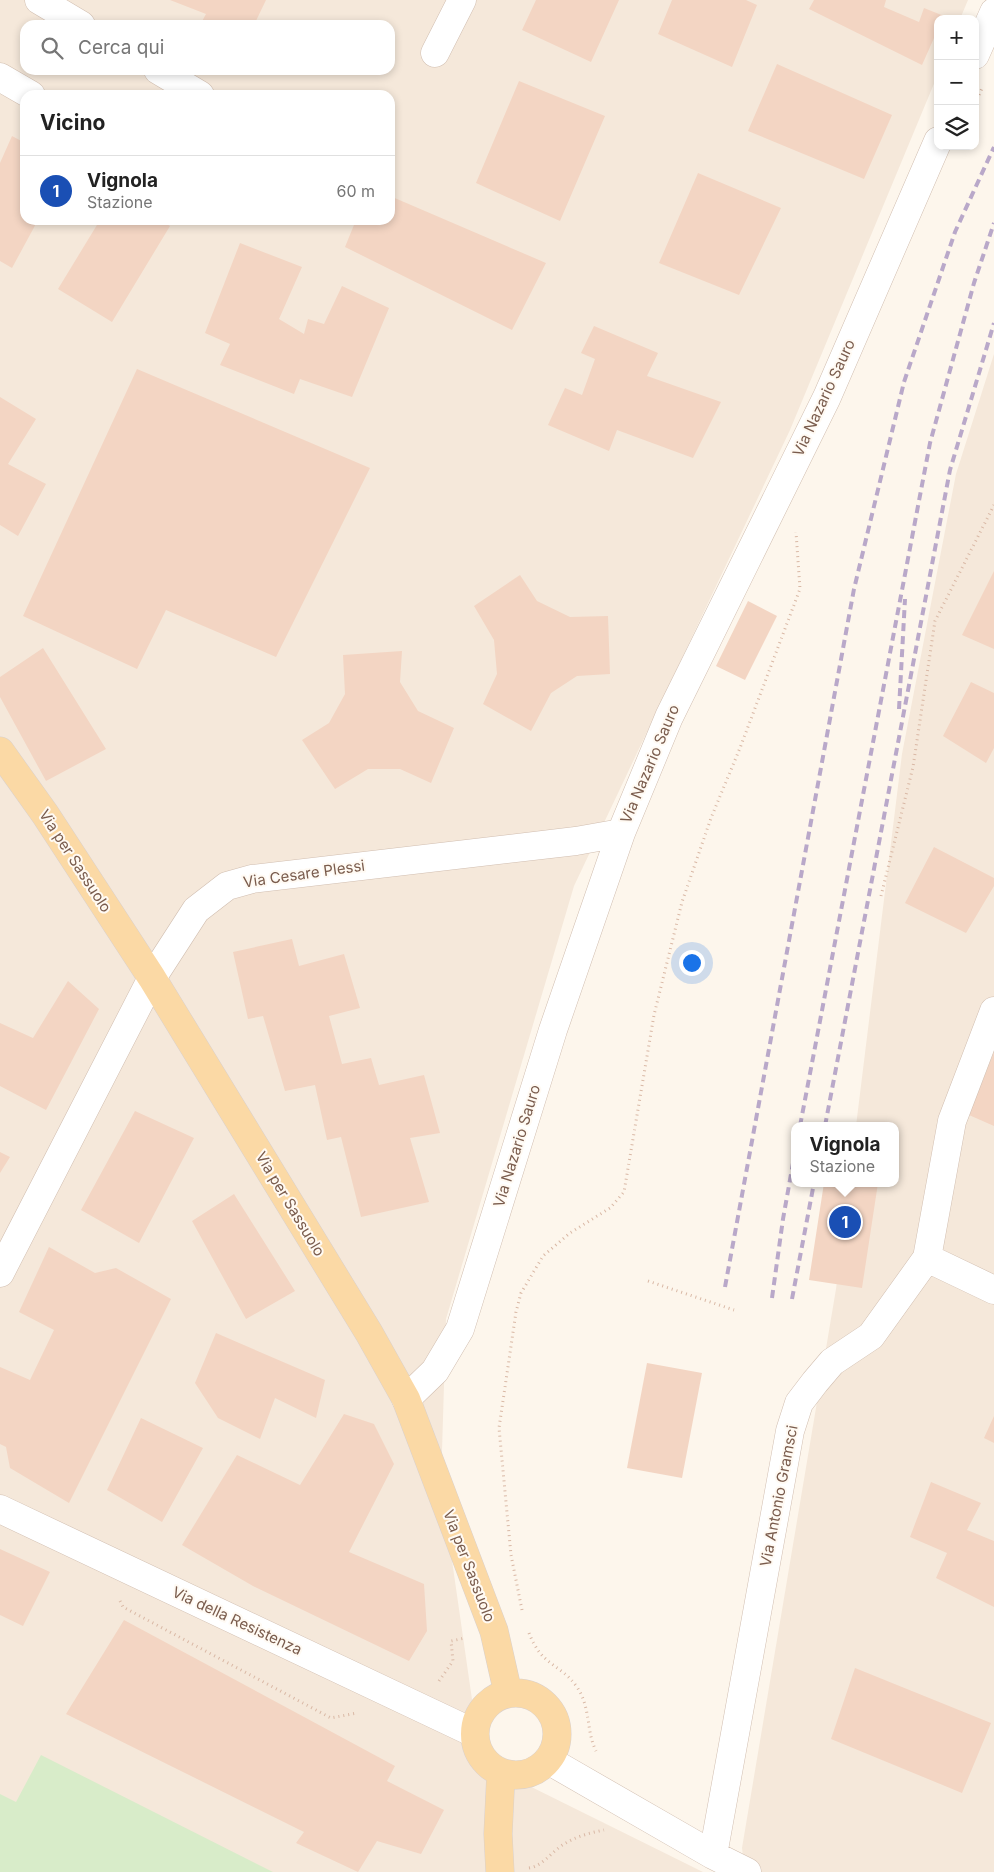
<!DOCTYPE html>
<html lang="it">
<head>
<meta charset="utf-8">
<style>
  body { margin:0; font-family:Inter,sans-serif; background:#f2f2f2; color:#222 }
  .controls { position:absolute; right:15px; top:15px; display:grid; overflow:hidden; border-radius:10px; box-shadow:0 2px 8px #0003 }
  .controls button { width:45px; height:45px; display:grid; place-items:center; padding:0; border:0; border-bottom:1px solid #e0e0e0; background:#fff; color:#222; font:25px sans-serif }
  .you { position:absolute; left:691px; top:962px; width:18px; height:18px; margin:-12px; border:4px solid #fff; border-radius:50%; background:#1a73e8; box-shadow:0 0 0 8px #1a73e833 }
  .badge { display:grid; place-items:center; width:32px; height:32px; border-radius:50%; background:#b45309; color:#fff; font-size:16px; font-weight:700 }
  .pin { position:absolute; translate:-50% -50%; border:2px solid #fff; box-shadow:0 1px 5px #0006 }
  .popup { position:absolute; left:791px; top:1122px; width:108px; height:65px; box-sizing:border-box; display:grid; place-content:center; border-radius:10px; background:#fff; filter:drop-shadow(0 1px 4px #0005); font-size:16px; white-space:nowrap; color:#767676 }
  .popup b { font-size:19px; color:#222 }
  .popup::after { content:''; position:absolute; left:50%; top:100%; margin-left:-10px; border:10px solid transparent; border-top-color:#fff }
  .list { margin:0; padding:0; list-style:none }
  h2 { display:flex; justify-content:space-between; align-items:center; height:65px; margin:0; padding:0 20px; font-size:21px }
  h2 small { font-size:16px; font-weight:400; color:#767676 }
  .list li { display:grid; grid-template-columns:32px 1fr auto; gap:15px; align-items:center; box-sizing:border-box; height:70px; padding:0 20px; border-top:1px solid #e0e0e0 }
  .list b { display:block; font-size:19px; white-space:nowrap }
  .list p { margin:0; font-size:16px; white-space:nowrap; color:#767676 }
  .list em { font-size:16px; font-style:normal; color:#767676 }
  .icon { flex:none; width:28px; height:28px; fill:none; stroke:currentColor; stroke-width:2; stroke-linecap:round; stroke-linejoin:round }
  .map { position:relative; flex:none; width:994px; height:1872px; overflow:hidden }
  .search { position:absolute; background:#fff; box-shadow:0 2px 8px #0003; left:20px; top:20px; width:375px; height:55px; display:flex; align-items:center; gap:12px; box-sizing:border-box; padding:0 18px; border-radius:15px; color:#767676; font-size:19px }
  .panel { position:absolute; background:#fff; box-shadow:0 2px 8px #0003; left:20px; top:90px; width:375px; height:135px; border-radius:15px }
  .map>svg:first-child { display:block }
  .residential { fill:#f5e8da; fill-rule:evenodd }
  .green { fill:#d8ecc9 }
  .building { fill:#f3d5c3 }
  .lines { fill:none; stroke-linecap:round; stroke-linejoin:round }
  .minor-casing { stroke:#d1beb0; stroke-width:29 }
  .major-casing { stroke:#dad1cd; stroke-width:29 }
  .path { stroke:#d9b8a5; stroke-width:3; stroke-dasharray:1 4; stroke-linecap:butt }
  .minor { stroke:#fff; stroke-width:28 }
  .major { stroke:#fbd9a5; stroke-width:28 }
  .rail { stroke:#b9a8c9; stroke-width:4; stroke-dasharray:8 5; stroke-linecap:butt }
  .labels { text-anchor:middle; stroke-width:4; stroke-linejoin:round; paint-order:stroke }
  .street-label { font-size:15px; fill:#7a5c4d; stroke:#fffaf3 }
</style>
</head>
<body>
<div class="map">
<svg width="994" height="1872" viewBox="0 0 994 1872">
  <rect width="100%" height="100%" fill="#fdf6ec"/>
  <path class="residential" d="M0,0h968l-8,19h-22v55l-148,356 -216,456 -128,433 -5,165 40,278 222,110h-703zM25,25h365v45h-365zM25,95h365v125h-365z
    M994,354v1518h-249l-3,-24 94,-559 13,-106h46v-57h-39l46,-372 54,-280z"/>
  <path class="green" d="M41,1755l232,117h-273v-78l16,8z"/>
  <path class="building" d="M170,0h96l-12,25h-54l6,-11z
    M536,0h83l-28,62 -69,-32z
    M672,0h74l11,5 -25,62 -74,-33z
    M814,0h72l-2,7 35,15 5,-14 20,8 -2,3h-4v10l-16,36 -113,-56z
    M777,64l115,51 -28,64 -116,-48z
    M519,81l86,35 -45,105 -84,-38z
    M12,136l13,7v77h13l-26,48 -12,-7v-98z
    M698,173l83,35 -42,87 -80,-32z
    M390,196l156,67 -34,67 -167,-83 11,-27h34z
    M100,220h60l10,6 -58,96 -54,-33z
    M240,243l62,24 -23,52 25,15 4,-15 16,5 18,-38 47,22 -37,89 -52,-18 -6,15 -74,-29 10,-21 -25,-11z
    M594,326l64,27 -11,23 74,26 -28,56 -76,-28 -8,21 -61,-26 17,-37 17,7 13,-36 -14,-6z
    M137,369l233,99 -94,189 -110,-47 -29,59 -114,-53z
    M0,397l36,22 -28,45 38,20 -28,52 -18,-11z
    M994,571v78l-32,-14z
    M520,575l17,26 33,16 38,-1 2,58 -33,2 -26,17 -20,38 -48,-27 14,-30 -3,-34 -20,-34z
    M748,601l29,15 -32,64 -29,-14z
    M43,648l63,101 -60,32 -46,-84v-20z
    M402,651l-2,31 18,29 36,17 -23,55 -31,-14h-32l-33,20 -33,-49 27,-17 16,-29 -2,-39z
    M971,682l23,11v55l-8,15 -43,-27z
    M934,847l60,31v8l-28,47 -61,-30z
    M292,939l7,27 45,-12 16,54 -31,8 13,48 29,-6 8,27 45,-10 16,58 -30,5 19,64 -68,15 -20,-80 -14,3 -12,-55 -30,6 -22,-75 -15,3 -15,-67z
    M68,981l31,28 -53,101 -46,-24v-63l33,15z
    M994,1052v74l-25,-11z
    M135,1111l59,27 -55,105 -58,-33z
    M0,1152l10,5 -10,16z
    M824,1183h54l-16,105 -53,-8z
    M234,1194l61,97 -49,28 -54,-98z
    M49,1247l46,26 21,-5 55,31 -102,204 -59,-35 -4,-21 -6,-3v-77l30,13 24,-50 -35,-18z
    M216,1333l109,47 -9,38 -41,-20 -15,41 -42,-21 -23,-35z
    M647,1363l55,10 -20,105 -55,-10z
    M344,1414l30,10 20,40 -45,88 75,32 3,47 -18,30 -156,-75 -71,-41 55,-90 63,30z
    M994,1416v27l-10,-5z
    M141,1418l62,30 -41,74 -55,-32z
    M931,1482l50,21 -14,27 27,11v66l-58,-29 11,-25 -37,-16z
    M0,1549l50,23 -27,54 -23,-11z
    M124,1620l271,146 -8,15 57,29 -23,44 -44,-13 -19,31 -62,-29 8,-11 -238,-118z
    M855,1668l136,55 -29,70 -131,-54z"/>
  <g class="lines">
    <g class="minor-casing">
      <path id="minor" d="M39,0l42,25
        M435,53l27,-53
        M975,55l19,-43
        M158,70l42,25
        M0,77l31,18
        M927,1258l67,32
        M0,1273l152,-295 44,-68 31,-24 25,-7 324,-38 45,-8
        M406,1399l29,-28 25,-42 93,-299 68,-197 48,-116 158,-320 111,-256
        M0,1509l474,224
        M548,1760l165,95 34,17
        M713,1855l77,-424 9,-28 16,-21 17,-20 39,-26 56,-78 25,-137 42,-110"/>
    </g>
    <g class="major-casing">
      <path id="major" d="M0,751l45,63 107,164 217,355 37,66 88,232 14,62
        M475 1734a41 41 0 1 1 82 0a41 41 0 1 1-82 0Z
        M500,1872l-2,-38 3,-62"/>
    </g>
    <path class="path" d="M975,104l8,-18
      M881,896l32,-129 22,-146 59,-116
      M648,1281l86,29
      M120,1601l3,6 208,111 26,-5
      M522,1610l-11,-55 -12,-127 17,-116 5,-19 22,-37 27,-23 40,-25 14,-16 30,-177 28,-113 29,-84 29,-70 60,-159 -4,-57
      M529,1633c13,34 31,30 48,54 14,21 9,44 19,64
      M439,1681l14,-20 -2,-20 14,-3
      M529,1868c13,-2 21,-14 32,-22 13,-9 28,-13 43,-16"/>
    <use href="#minor" class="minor"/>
    <use href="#major" class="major"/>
    <path class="rail" d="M899,709l6,-110
      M800,1126l130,-683 44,-160 20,-60
      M825,1126l125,-656 44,-147
      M725,1287l129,-698 50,-207 51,-150 39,-85
      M772,1298l11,-79 12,-67
      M792,1299l22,-116"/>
  </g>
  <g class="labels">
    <g class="street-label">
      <text transform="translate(824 398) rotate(-65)" y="5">Via Nazario Sauro</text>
      <text transform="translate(650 764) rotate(-67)" y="5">Via Nazario Sauro</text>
      <text transform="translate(75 861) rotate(57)" y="5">Via per Sassuolo</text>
      <text transform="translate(304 874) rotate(-8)" y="5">Via Cesare Plessi</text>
      <text transform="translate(517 1146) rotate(-73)" y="5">Via Nazario Sauro</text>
      <text transform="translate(290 1204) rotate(59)" y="5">Via per Sassuolo</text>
      <text transform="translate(779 1496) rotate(-79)" y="5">Via Antonio Gramsci</text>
      <text transform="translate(469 1566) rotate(69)" y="5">Via per Sassuolo</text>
      <text transform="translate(237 1621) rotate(25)" y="5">Via della Resistenza</text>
    </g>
  </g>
</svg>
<div class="controls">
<button>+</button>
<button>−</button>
<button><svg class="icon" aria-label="layers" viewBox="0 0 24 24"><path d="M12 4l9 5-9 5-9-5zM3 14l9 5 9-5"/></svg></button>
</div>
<div class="you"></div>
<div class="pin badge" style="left:845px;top:1222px;background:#1a4fb4">1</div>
<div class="popup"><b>Vignola</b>Stazione</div>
<div class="search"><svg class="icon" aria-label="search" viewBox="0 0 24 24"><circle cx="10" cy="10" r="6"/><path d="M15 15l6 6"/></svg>Cerca qui</div>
<section class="panel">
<h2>Vicino<small></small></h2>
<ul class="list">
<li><span class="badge" style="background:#1a4fb4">1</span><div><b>Vignola</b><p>Stazione</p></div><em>60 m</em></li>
</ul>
</section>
</div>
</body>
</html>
